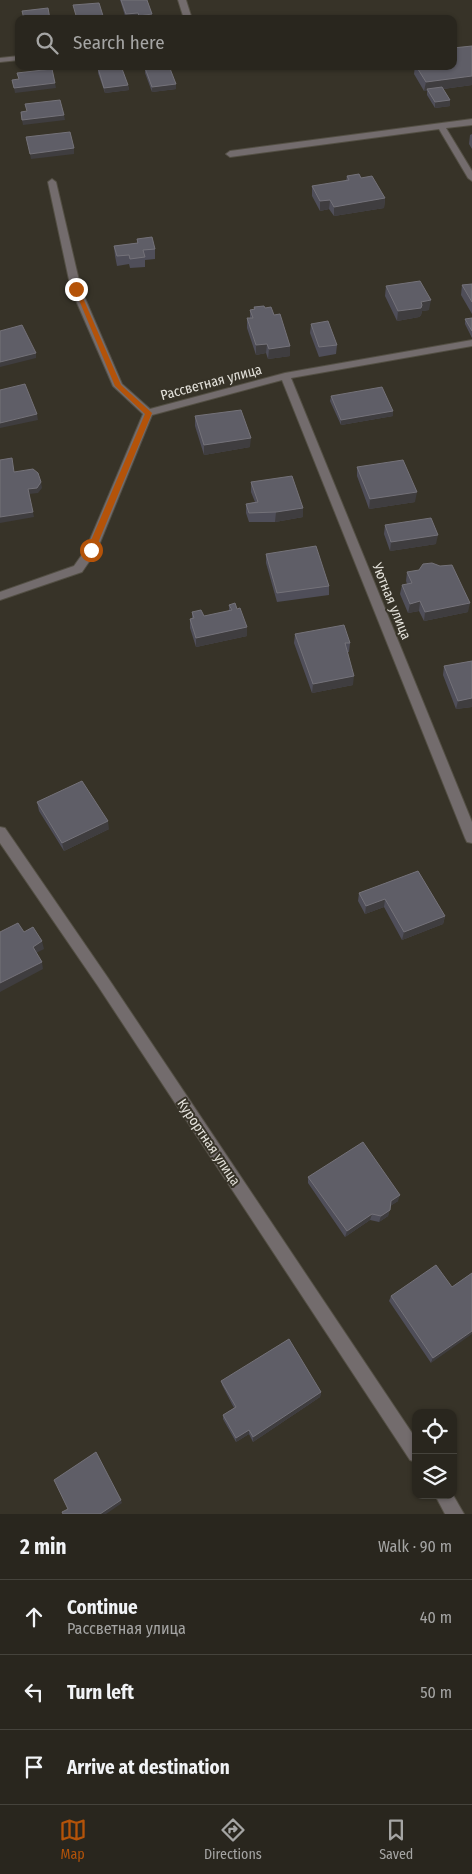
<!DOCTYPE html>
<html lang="en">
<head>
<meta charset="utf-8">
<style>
  body { margin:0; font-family:"Fira Sans Condensed",sans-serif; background:#312e27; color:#f1f3f6 }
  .controls { position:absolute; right:15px; bottom:15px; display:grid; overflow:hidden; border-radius:10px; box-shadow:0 1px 4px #0004 }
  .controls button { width:45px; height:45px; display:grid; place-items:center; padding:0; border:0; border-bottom:1px solid #45433c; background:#29261e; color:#f1f3f6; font:25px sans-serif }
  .stop { position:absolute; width:15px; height:15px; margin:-11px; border:4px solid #b45309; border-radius:50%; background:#fff }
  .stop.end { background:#b45309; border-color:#fff; box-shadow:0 1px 5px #0008 }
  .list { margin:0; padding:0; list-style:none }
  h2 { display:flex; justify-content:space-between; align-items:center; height:65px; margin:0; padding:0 20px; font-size:21px }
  h2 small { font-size:16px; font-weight:400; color:#a5a5a4 }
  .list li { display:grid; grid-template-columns:32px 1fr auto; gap:15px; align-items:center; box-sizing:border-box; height:75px; padding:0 20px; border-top:1px solid #45433c }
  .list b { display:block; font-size:19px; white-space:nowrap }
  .list p { margin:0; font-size:16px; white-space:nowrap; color:#a5a5a4 }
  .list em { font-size:16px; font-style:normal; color:#a5a5a4 }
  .icon { flex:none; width:28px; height:28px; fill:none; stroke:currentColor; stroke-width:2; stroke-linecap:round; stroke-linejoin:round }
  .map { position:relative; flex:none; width:472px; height:1514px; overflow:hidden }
  .search { position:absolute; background:#29261e; box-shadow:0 1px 4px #0004; left:15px; right:15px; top:15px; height:55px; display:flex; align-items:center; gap:12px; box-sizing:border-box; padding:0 18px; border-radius:10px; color:#a5a5a4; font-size:19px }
  .sheet { height:290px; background:#29261e }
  nav { display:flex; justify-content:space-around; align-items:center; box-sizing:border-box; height:70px; border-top:1px solid #45433c; background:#29261e; font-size:14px; color:#a5a5a4 }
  nav a { display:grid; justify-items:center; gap:2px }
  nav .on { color:#b45309 }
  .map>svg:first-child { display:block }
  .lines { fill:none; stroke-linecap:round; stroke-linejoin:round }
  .minor-casing { stroke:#534f44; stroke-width:2 }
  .minor { fill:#736c6d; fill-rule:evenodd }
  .wall { fill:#4f4e59 }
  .shaded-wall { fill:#3f3d3f }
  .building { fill:#5f5e67; stroke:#747279 }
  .route { fill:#b45309 }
  .labels { text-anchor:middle; stroke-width:4; stroke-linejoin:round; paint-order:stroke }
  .street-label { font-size:14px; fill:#e3e1da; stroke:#373328 }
</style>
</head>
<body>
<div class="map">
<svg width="472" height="1514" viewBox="0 0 472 1514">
  <rect width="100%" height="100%" fill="#373328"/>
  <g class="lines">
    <g class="minor-casing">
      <path id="minor" d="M178,0h8l6,19h-8z
        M19,56v4l-19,2v-4z
        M472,119v6l-26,3 26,43v10l-4,-3 -29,-49 -209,28 -4,-3 4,-3z
        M52,179l4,3 25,107 41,95 28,25 135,-36 187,-33v6l-181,32 181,444v21l-5,-1 -2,-4 -183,-458 -130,35 -55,135 -15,22 -82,28v-8l74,-26 12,-17 57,-135 -30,-28 -42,-97 -23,-107z
        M0,827l5,1 103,150 308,461v23l-6,-2 -312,-474 -98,-143z
        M435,1495h18l11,19h-19z"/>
    </g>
    <use href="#minor" class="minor"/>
  </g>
  <path class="wall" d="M120,0h27l6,19h-15v-1l-12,1 -5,-16z
    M415,66h38l19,19 -29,4 7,11v6l-15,2 -8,-13v-4h-3l-10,-17z
    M98,68l30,17 1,5 -24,3 -7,-20z
    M145,68l31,21 -24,3 -7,-19z
    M472,134v15l-3,-5 1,-9z
    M347,176l14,2 24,20 -1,10 -50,8 -5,-7 -9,2 -8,-15v-10l34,-5z
    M137,239l18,10v10l-10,1v7l-15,1 -1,-4 -12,2 -2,-10 -1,-10 23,-3z
    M472,284v30l-11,-19 1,-10z
    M386,286l43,24 -7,1 -1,4 -2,2 -22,4 -12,-25z
    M254,307l11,1 9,7 16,31v10l-22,3 -2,-6 -10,2 -9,-27v-10h3v-8h4z
    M472,318v20l-7,-14v-5z
    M311,324l26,21 -1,9 -17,3 -9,-24z
    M331,396l62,15v5l-52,9 -11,-24z
    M195,416l55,31 -46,8 -9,-29z
    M357,467l58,35 -46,7 -12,-33z
    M251,482l52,26v9l-28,5h-26l-3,-9v-9l9,-2 -4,-10z
    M385,525l51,19 -46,7 -6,-17z
    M266,554l63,32v9l-52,7 -11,-39z
    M407,572l61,40 -44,9 -5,-10 -11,2 -8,-19 2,-9 5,-1 -1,-3z
    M229,605l18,31 -51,11 -6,-19v-9h2v-7l12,4 25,-5z
    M295,634l55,9 -1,9h-2l6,33 -41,8 -18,-50z
    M472,661v46l-16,2 -13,-34 1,-9z
    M37,802l72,27 -45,22 -25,-40z
    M418,871l27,45 -2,8 -41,16 -18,-33 -19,7 -7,-13 1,-8z
    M308,1177l90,24 -8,5 -2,10 -9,6 -9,-2 -25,17 -37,-54z
    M472,1273l-41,90 -42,-62 2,-5 61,-9z
    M221,1381l100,11 -1,5 -67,45 -4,-8 -13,8 -13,-23v-4l11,-7 -12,-23z"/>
  <path class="shaded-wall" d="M138,13v5l-12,1v-5z
    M152,14l1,5h-14v-3z
    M472,76v9l-44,6 -1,-2v2h-3l2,-9z
    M55,83l1,5 -41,5 -1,-5z
    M176,84v5l-24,3v-5z
    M128,85l1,5 -24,3 -1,-5z
    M450,100v6l-15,2v-6z
    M64,115l1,5 -42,5 -1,-5z
    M74,148v6l-43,5 -1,-5z
    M385,198l-1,10 -50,8v-9z
    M330,200l-1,9 -9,2v-10z
    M431,300l-2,10 -7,1 -1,4 -2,2 -22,4 1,-10 23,-9z
    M267,344l-1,9 -10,2v-10z
    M290,346v10l-22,3 1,-10z
    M36,353v5l-36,9v-5z
    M393,411v5l-52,9v-5z
    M37,414l1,6 -38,8v-5z
    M251,438l-1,9 -46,8v-10z
    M41,482l1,6 -4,5 -9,1 -1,-5z
    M417,492l-2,10 -46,7 1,-10z
    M303,508v9l-28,5 1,-10z
    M33,512l1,5 -34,6v-6z
    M438,535l-2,9 -46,7 1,-9z
    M420,601l-1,10 -11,2 2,-9z
    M470,603l-2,9 -44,9 1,-9z
    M247,627v9l-51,11v-9z
    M354,676l-1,9 -41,8 1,-9z
    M472,698v9l-16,2 2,-8z
    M108,821l1,8 -45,22 -2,-8z
    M385,899l-1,8 -19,7 1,-8z
    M445,916l-2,8 -41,16 2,-8z
    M42,941l2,8 -10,5 -1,-7z
    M42,962l1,7 -43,23v-9z
    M400,1195l-2,6 -9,6 2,-6z
    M390,1210l-2,6 -9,6 2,-6z
    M372,1214l-2,6 -25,17 2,-6z
    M472,1331v3l-41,29 2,-5z
    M321,1392l-1,5 -67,45v-5z
    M249,1430v4l-13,8v-4z
    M121,1500l1,3 -16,11h-6z"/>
  <path class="building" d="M121,0h26l5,14 -13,2 -1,-3 -12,1z
    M99,3l5,16h-27l-4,-14z
    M48,8l2,11h-26l-2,-8z
    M472,46v30l-46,6 -10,-16h37v-18z
    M113,66h8l7,19 -24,3 -6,-20z
    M155,66h14l7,18 -24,3 -7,-19z
    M52,69l3,14 -41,5 -2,-8 7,-1 -2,-6z
    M442,87l8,13 -15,2 -8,-13z
    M60,100l4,15 -42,5 -1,-8 6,-1 -2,-7z
    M70,132l4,16 -44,6 -4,-17z
    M359,174l2,4 11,-2 13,22 -51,9 -4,-7 -10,1 -8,-15 37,-6 -2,-4z
    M152,237l3,12 -12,1 2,7 -15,2 -1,-4 -12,1 -3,-10 24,-3 -1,-4z
    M420,281l11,19 -10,2 1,3 -1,3 -23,3 -12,-25z
    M472,284v18l-10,-17z
    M264,306l1,2 6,-1 3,8 6,-1 10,32 -21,3 -2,-5 -11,1 -9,-27h6l-3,-8 5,-1 -1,-2z
    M472,318v13l-7,-12z
    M328,321l9,24 -18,2 -8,-23z
    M22,325l14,28 -36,9v-31z
    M25,384l12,30 -37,9v-33z
    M382,387l11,24 -52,9 -10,-24z
    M241,410l10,28 -47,7 -9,-29z
    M12,458l2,14 19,-3 5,4 3,9 -4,6 -9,1 5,23 -33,5v-57z
    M403,460l14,32 -47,7 -13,-32z
    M292,476l11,32 -27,4 -27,1 -3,-9 12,-2 -7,-20z
    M431,518l7,17 -47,7 -6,-17z
    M316,546l13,40 -52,7 -11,-39z
    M432,563l8,3 12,-1 18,38 -45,9 -5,-11 -10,3 -8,-19 10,-2 -5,-11 12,-2 4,-6z
    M235,603l2,6 3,-1 7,19 -51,11 -6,-19 4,-1 -2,-6 9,-2 3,6 28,-6 -3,-5z
    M344,625l6,18h-5l9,33 -41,8 -18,-50z
    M472,661v37l-14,3 -14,-35z
    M82,781l26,40 -46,22 -25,-41z
    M418,871l27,45 -41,16 -19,-33 -19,7 -7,-13z
    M18,923l6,9 9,-5 9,14 -9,6 9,15 -42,21v-51z
    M363,1142l37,53 -9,6 -1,9 -9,6 -9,-2 -25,17 -39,-54z
    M436,1265l16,22 20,-14v58l-39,27 -42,-62z
    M289,1339l32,53 -68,45 -4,-7 -13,8 -13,-23 13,-8 -15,-26z
    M96,1452l25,48 -21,14h-37l-1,-2 6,-3 -14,-29z"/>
  <path class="route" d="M74,288l5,1 42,96 31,28 -57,137 -4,2 -4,-2 58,-136 -30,-28z"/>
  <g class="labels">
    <g class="street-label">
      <text transform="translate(211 382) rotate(-15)" y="5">Рассветная улица</text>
      <text transform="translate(392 601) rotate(68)" y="5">Уютная улица</text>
      <text transform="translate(209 1142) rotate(56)" y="5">Курортная улица</text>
    </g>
  </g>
</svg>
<div class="controls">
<button><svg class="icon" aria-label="locate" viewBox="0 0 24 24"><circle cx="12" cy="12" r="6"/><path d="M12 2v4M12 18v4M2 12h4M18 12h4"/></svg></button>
<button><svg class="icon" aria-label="layers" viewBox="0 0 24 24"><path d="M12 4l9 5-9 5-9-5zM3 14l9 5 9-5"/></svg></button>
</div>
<div class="stop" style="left:91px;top:550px"></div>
<div class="stop end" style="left:76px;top:289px"></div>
<div class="search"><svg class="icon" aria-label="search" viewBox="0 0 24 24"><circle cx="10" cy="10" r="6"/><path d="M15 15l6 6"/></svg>Search here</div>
</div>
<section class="sheet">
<h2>2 min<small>Walk · 90 m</small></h2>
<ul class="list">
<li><svg class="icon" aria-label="ahead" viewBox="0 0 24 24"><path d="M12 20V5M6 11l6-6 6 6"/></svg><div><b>Continue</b><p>Рассветная улица</p></div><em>40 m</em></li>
<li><svg class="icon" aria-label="left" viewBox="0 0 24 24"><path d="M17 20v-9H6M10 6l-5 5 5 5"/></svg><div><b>Turn left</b></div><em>50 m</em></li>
<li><svg class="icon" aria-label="arrive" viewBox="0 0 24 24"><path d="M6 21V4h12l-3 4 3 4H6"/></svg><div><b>Arrive at destination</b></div></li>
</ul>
</section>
<nav>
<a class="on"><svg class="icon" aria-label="map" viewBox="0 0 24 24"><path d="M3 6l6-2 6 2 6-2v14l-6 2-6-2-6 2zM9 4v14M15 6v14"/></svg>Map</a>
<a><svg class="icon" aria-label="directions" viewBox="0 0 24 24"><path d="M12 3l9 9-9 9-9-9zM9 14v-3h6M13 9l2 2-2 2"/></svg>Directions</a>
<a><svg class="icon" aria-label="saved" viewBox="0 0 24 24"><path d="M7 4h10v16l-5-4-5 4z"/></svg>Saved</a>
</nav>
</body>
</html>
